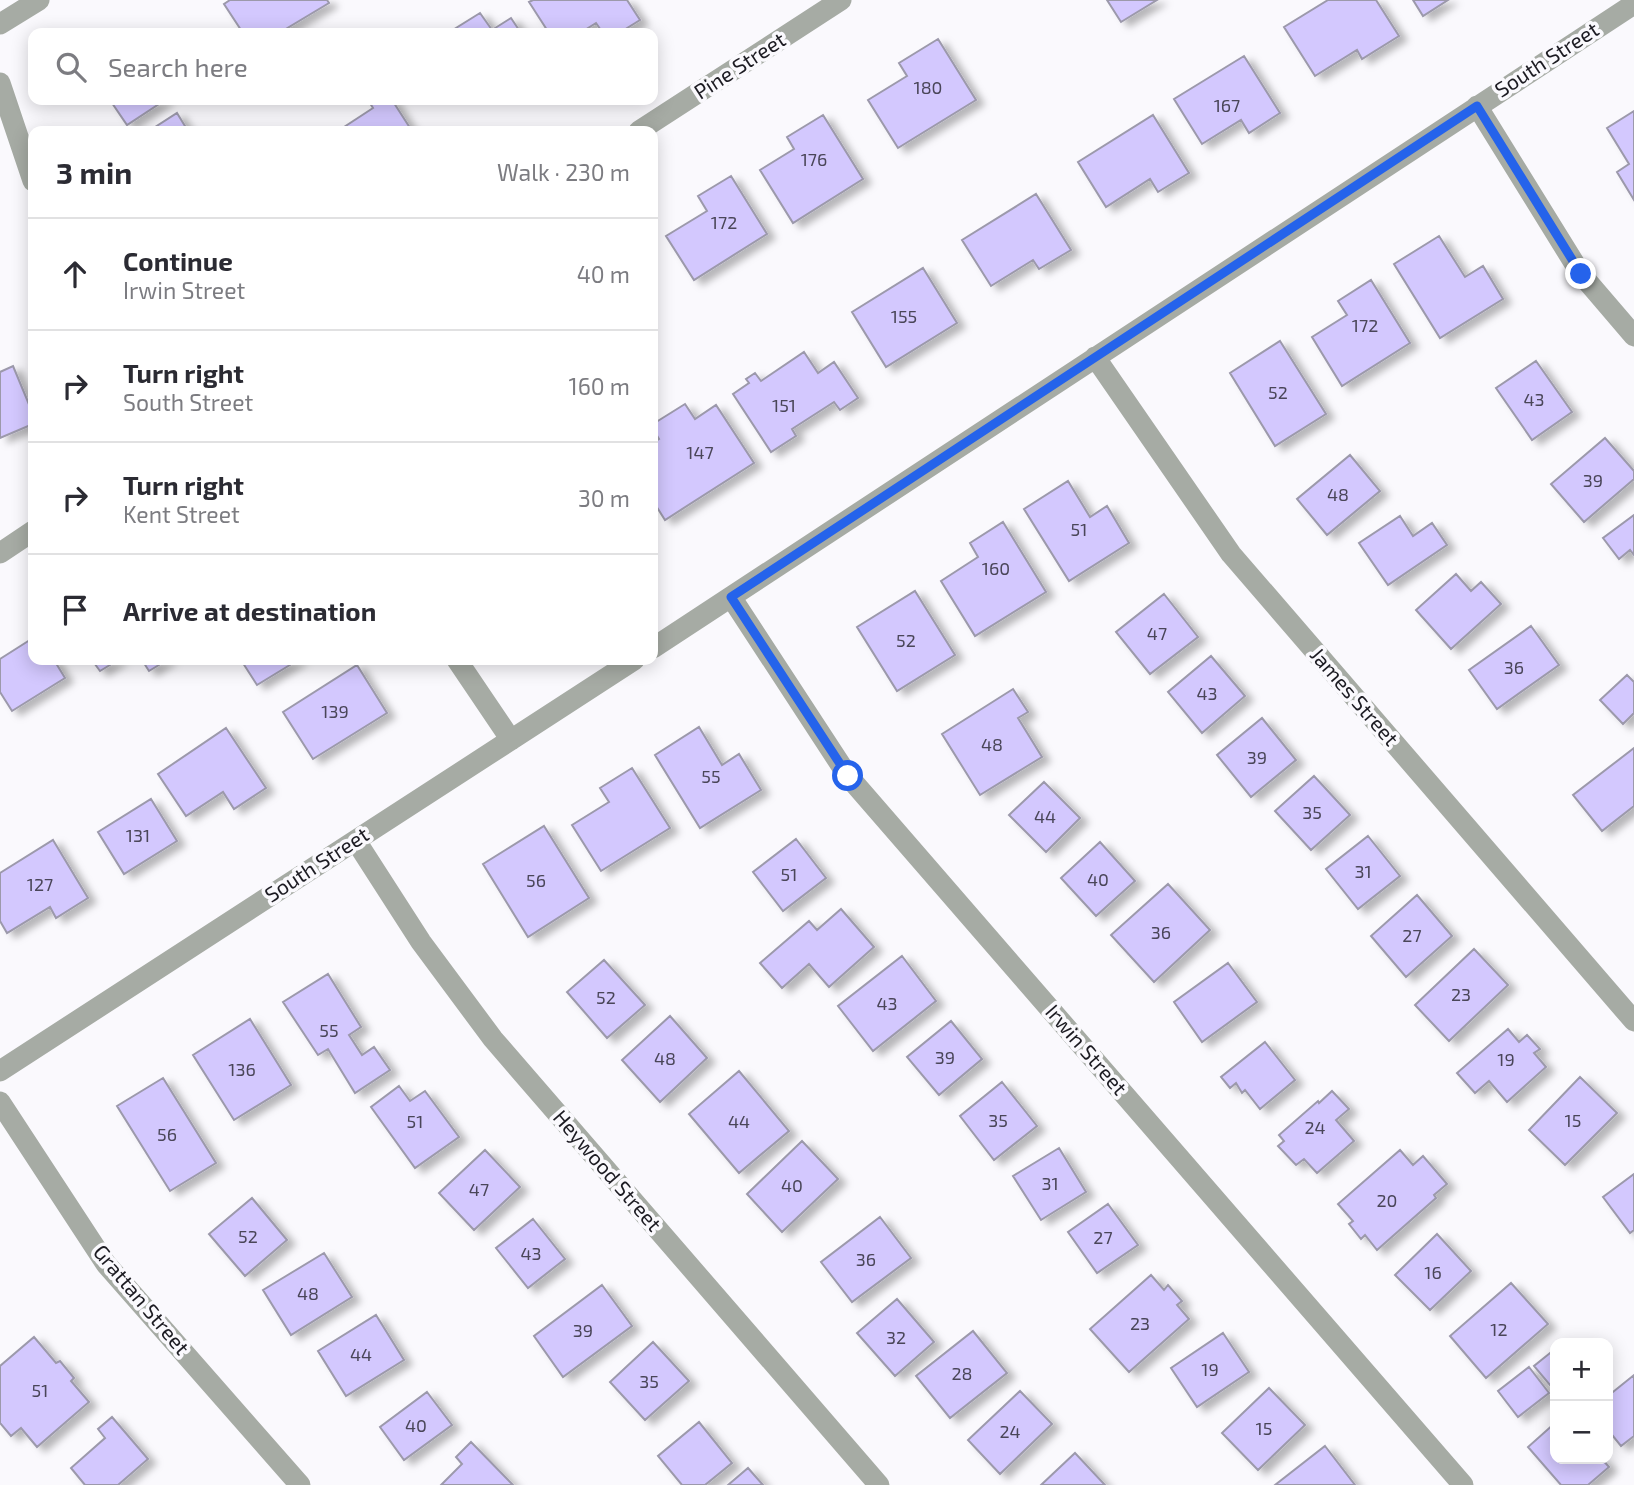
<!DOCTYPE html>
<html lang="en">
<head>
<meta charset="utf-8">
<style>
  body { margin:0; font-family:"Exo 2",sans-serif; background:#f7f7f7; color:#2b2b33 }
  .controls { position:absolute; right:21px; bottom:21px; display:grid; overflow:hidden; border-radius:14px; box-shadow:0 4px 18px #0003 }
  .controls button { width:63px; height:63px; display:grid; place-items:center; padding:0; border:0; border-bottom:2px solid #e1e1e2; background:#fff; color:#2b2b33; font:35px sans-serif }
  .stop { position:absolute; width:21px; height:21px; margin:-16px; border:5px solid #2563eb; border-radius:50%; background:#fff }
  .stop.end { background:#2563eb; border-color:#fff; box-shadow:0 2px 7px #0008 }
  .list { margin:0; padding:0; list-style:none }
  h2 { display:flex; justify-content:space-between; align-items:center; height:91px; margin:0; padding:0 28px; font-size:30px }
  h2 small { font-size:23px; font-weight:400; color:#7c7c81 }
  .list li { display:grid; grid-template-columns:46px 1fr auto; gap:21px; align-items:center; box-sizing:border-box; height:112px; padding:0 28px; border-top:2px solid #e1e1e2 }
  .list b { display:block; font-size:26px; white-space:nowrap }
  .list p { margin:0; font-size:23px; white-space:nowrap; color:#7c7c81 }
  .list em { font-size:23px; font-style:normal; color:#7c7c81 }
  .icon { flex:none; width:38px; height:38px; fill:none; stroke:currentColor; stroke-width:2; stroke-linecap:round; stroke-linejoin:round }
  .map { position:relative; flex:none; width:1634px; height:1485px; overflow:hidden }
  .search { position:absolute; background:#fff; box-shadow:0 4px 18px #0003; left:28px; top:28px; width:630px; height:77px; display:flex; align-items:center; gap:18px; box-sizing:border-box; padding:0 24px; border-radius:14px; color:#7c7c81; font-size:26px }
  .panel { position:absolute; background:#fff; box-shadow:0 4px 18px #0003; left:28px; top:126px; width:630px; height:539px; border-radius:14px }
  .map>svg:first-child { display:block }
  .building { fill:#d3c8fe; stroke:#9c99ab; stroke-width:2; filter:url(#shadow) }
  .lines { fill:none; stroke-linecap:round; stroke-linejoin:round }
  .street { stroke:#a6aba4; stroke-width:21 }
  .route { stroke:#2563eb; stroke-width:9 }
  .labels { text-anchor:middle; stroke-width:7; stroke-linejoin:round; paint-order:stroke }
  .number-label { font-size:18px; fill:#4a4659 }
  .street-label { font-size:21px; fill:#1c1b22; stroke:#faf9fd }
</style>
</head>
<body>
<div class="map">
<svg width="1634" height="1485" viewBox="0 0 1634 1485">
  <defs>
    <filter id="shadow"><feDropShadow dx="8" dy="4.5" stdDeviation="3.5" flood-color="#0004"/></filter>
  </defs>
  <rect width="100%" height="100%" fill="#faf9fd"/>
  <path class="building" d="M230,0h97l2,3 -50,30h-36l-19,-29z
    M533,0h94l13,20 -21,13h-16l-7,-10 -16,10h-31l-20,-31z
    M1107,0h50l-36,22z
    M1328,0h48l23,36 -37,23 -5,-9 -42,26 -31,-49z
    M1413,0h35l-25,16z
    M480,13l12,17 19,-12 10,15h-73z
    M938,39l38,61 -78,48 -30,-48 39,-24 -8,-13z
    M1244,56l36,57 -31,20 -8,-13 -39,24 -28,-45z
    M110,100h55l-38,25z
    M368,100h24l20,31h-74l35,-23z
    M1634,111v89l-17,-28 12,-8 -22,-36z
    M177,113l11,18h-39z
    M823,115l40,64 -70,44 -33,-53 34,-21 -7,-12z
    M1153,115l36,58 -31,19 -8,-13 -44,28 -28,-45z
    M731,176l36,58 -73,46 -28,-44 41,-25 -9,-15z
    M1036,194l35,56 -32,19 -6,-9 -42,26 -29,-46z
    M1439,236l26,41 18,-11 20,33 -63,39 -46,-74z
    M923,268l34,55 -71,44 -34,-55z
    M1371,280l39,63 -68,43 -30,-49 35,-22 -9,-14z
    M1280,341l46,73 -51,32 -45,-73z
    M804,352l14,21 16,-11 24,36 -18,12 -6,-8 -42,27 4,7 -25,16 -38,-58 16,-11 -3,-4 9,-6 6,8z
    M1536,361l36,51 -40,28 -36,-52z
    M13,366l20,48v10l-33,14v-66z
    M685,404l10,15 21,-14 38,58 -89,57 -12,-19v-58l6,-4 -6,-10v-5z
    M1605,438l29,33v8l-50,43 -33,-38z
    M1350,455l30,36 -53,44 -30,-36z
    M1068,481l22,36 17,-11 22,37 -60,38 -45,-72z
    M1634,515v40l-4,-5 -11,9 -16,-21z
    M1400,516l13,20 19,-13 15,22 -59,40 -29,-42z
    M1003,522l43,70 -71,44 -34,-55 37,-24 -8,-14z
    M1456,574l15,17 10,-9 20,22 -50,45 -35,-39z
    M915,591l40,64 -58,36 -40,-64z
    M1164,594l34,43 -48,37 -34,-42z
    M1531,626l28,39 -62,44 -28,-39z
    M33,638v22h21l11,18 -53,33 -12,-19v-33z
    M1211,656l34,40 -43,37 -34,-41z
    M92,660h26l-18,11z
    M142,660h25l-18,11z
    M241,660h57l-41,25z
    M357,665l30,48 -74,46 -30,-47z
    M1627,675l7,7v31l-11,11 -23,-24z
    M1013,689l15,23 -10,6 24,39 -62,38 -38,-61z
    M1262,718l34,42 -45,37 -34,-42z
    M699,727l23,38 17,-11 22,36 -61,38 -45,-73z
    M226,728l40,60 -32,21 -11,-17 -37,24 -28,-42z
    M1634,748v58l-32,25 -29,-36z
    M632,768l38,60 -69,43 -29,-46 37,-23 -9,-14z
    M1314,776l36,39 -39,35 -36,-39z
    M1044,782l36,36 -34,34 -37,-37z
    M151,799l26,42 -53,33 -26,-42z
    M544,826l45,72 -61,39 -45,-73z
    M1368,836l32,40 -42,33 -32,-40z
    M796,839l30,39 -43,33 -30,-39z
    M53,840l35,58 -32,20 -6,-11 -43,26 -7,-12v-48z
    M1100,842l35,39 -39,35 -35,-38z
    M1168,884l42,46 -56,52 -43,-47z
    M1417,895l35,41 -46,41 -35,-41z
    M841,909l33,38 -45,40 -20,-23 -27,24 -22,-25 49,-42 8,9z
    M1474,949l34,36 -59,56 -34,-36z
    M902,956l34,45 -63,50 -35,-45z
    M604,960l41,45 -38,33 -40,-46z
    M1228,963l29,39 -55,40 -28,-40z
    M328,974l33,53 -12,8 13,20 12,-8 16,23 -35,23 -27,-44 -10,6 -35,-53z
    M670,1016l37,42 -47,44 -38,-42z
    M250,1019l41,66 -57,35 -41,-65z
    M951,1021l31,38 -43,36 -32,-38z
    M1508,1029l11,13 8,-7 13,14 -6,4 12,14 -39,35 -18,-21 -14,12 -18,-20z
    M1265,1042l30,38 -35,29 -15,-19 -3,3 -6,-10 -6,5 -9,-11z
    M739,1071l50,60 -50,42 -50,-59z
    M1580,1077l37,36 -52,52 -36,-35z
    M163,1078l53,85 -46,28 -53,-85z
    M1002,1082l35,44 -43,34 -34,-44z
    M399,1086l11,15 15,-10 34,46 -44,31 -44,-61z
    M1332,1091l17,18 -13,11 18,21 -37,32 -13,-14 -8,6 -18,-19 6,-5 -5,-6 39,-34 1,2z
    M802,1141l36,38 -56,53 -35,-38z
    M1059,1148l27,44 -45,28 -28,-44z
    M485,1150l35,37 -46,43 -35,-37z
    M1400,1150l13,15 10,-9 24,28 -13,11 2,3 -59,52 -12,-15 -4,4 -12,-15 4,-3 -15,-17z
    M1634,1174v56l-4,3 -27,-36z
    M252,1198l35,42 -42,36 -36,-42z
    M1108,1204l30,41 -41,28 -29,-41z
    M880,1217l31,41 -59,44 -31,-40z
    M533,1219l32,40 -37,29 -32,-40z
    M1437,1234l34,37 -41,39 -35,-35z
    M324,1253l28,44 -61,38 -28,-45z
    M1151,1275l13,15 4,-5 14,16 -5,4 12,14 -60,53 -39,-43z
    M1511,1283l37,41 -62,54 -36,-42z
    M602,1285l30,41 -69,51 -29,-41z
    M897,1299l37,43 -39,34 -38,-43z
    M376,1315l28,45 -58,36 -28,-45z
    M973,1331l34,42 -57,45 -34,-42z
    M1223,1333l26,39 -52,35 -26,-39z
    M34,1337l22,26 4,-2 14,17 -3,3 18,21 -52,45 -16,-19 -10,8 -11,-13v-57z
    M653,1342l36,39 -44,39 -35,-38z
    M1555,1349v42l-21,-25z
    M1529,1367l20,26 -31,24 -20,-26z
    M1634,1375v61l-13,10 -13,-16v-34z
    M1269,1388l36,37 -47,45 -36,-37z
    M1020,1391l32,33 -52,50 -32,-34z
    M427,1392l25,33 -48,35 -24,-33z
    M112,1417l36,42 -30,26h-33l-14,-17 34,-30 -7,-9z
    M699,1422l33,41 -27,22h-23l-24,-29z
    M1555,1423v36h47l7,8 -21,18h-27l-33,-38z
    M471,1442l42,43h-72l21,-21 -6,-7z
    M1325,1446l30,39h-80z
    M1075,1453l30,32h-64z
    M748,1468l15,17h-35z"/>
  <g class="lines">
    <path class="street" d="M0,24l39,-24
      M0,83l33,98
      M1477,106l104,168 53,62
      M639,131l202,-131
      M1095,357l136,197 403,467
      M0,553l33,-22
      M731,597l117,179 615,709
      M653,648l981,-644
      M457,660l54,80
      M356,841l65,101 72,97 386,446
      M0,1071l634,-411
      M0,1102l106,162 194,221"/>
  </g>
  <g class="lines">
    <path class="route" d="M848,776l-117,-179 746,-491 104,168"/>
  </g>
  <g class="labels">
    <g class="number-label">
      <text x="928" y="94">180</text>
      <text x="1227" y="112">167</text>
      <text x="814" y="166">176</text>
      <text x="724" y="229">172</text>
      <text x="904" y="323">155</text>
      <text x="1365" y="332">172</text>
      <text x="1278" y="399">52</text>
      <text x="1534" y="406">43</text>
      <text x="784" y="412">151</text>
      <text x="700" y="459">147</text>
      <text x="1593" y="487">39</text>
      <text x="1338" y="501">48</text>
      <text x="1079" y="536">51</text>
      <text x="996" y="575">160</text>
      <text x="1157" y="640">47</text>
      <text x="906" y="647">52</text>
      <text x="1514" y="674">36</text>
      <text x="1207" y="700">43</text>
      <text x="335" y="718">139</text>
      <text x="992" y="751">48</text>
      <text x="1257" y="764">39</text>
      <text x="711" y="783">55</text>
      <text x="1312" y="819">35</text>
      <text x="1045" y="823">44</text>
      <text x="138" y="842">131</text>
      <text x="1363" y="878">31</text>
      <text x="789" y="881">51</text>
      <text x="1098" y="886">40</text>
      <text x="536" y="887">56</text>
      <text x="40" y="891">127</text>
      <text x="1161" y="939">36</text>
      <text x="1412" y="942">27</text>
      <text x="1461" y="1001">23</text>
      <text x="606" y="1004">52</text>
      <text x="887" y="1010">43</text>
      <text x="329" y="1037">55</text>
      <text x="945" y="1064">39</text>
      <text x="665" y="1065">48</text>
      <text x="1506" y="1066">19</text>
      <text x="242" y="1076">136</text>
      <text x="998" y="1127">35</text>
      <text x="1573" y="1127">15</text>
      <text x="415" y="1128">51</text>
      <text x="739" y="1128">44</text>
      <text x="1315" y="1134">24</text>
      <text x="167" y="1141">56</text>
      <text x="1050" y="1190">31</text>
      <text x="792" y="1192">40</text>
      <text x="479" y="1196">47</text>
      <text x="1387" y="1207">20</text>
      <text x="248" y="1243">52</text>
      <text x="1103" y="1244">27</text>
      <text x="531" y="1260">43</text>
      <text x="866" y="1266">36</text>
      <text x="1433" y="1279">16</text>
      <text x="308" y="1300">48</text>
      <text x="1140" y="1330">23</text>
      <text x="1499" y="1336">12</text>
      <text x="583" y="1337">39</text>
      <text x="896" y="1344">32</text>
      <text x="361" y="1361">44</text>
      <text x="1210" y="1376">19</text>
      <text x="962" y="1380">28</text>
      <text x="649" y="1388">35</text>
      <text x="40" y="1397">51</text>
      <text x="416" y="1432">40</text>
      <text x="1264" y="1435">15</text>
      <text x="1010" y="1438">24</text>
    </g>
    <g class="street-label">
      <text transform="translate(1547 60) rotate(-33)" y="7">South Street</text>
      <text transform="translate(740 66) rotate(-33)" y="7">Pine Street</text>
      <text transform="translate(1354 697) rotate(49)" y="7">James Street</text>
      <text transform="translate(317 865) rotate(-33)" y="7">South Street</text>
      <text transform="translate(1086 1050) rotate(49)" y="7">Irwin Street</text>
      <text transform="translate(607 1171) rotate(49)" y="7">Heywood Street</text>
      <text transform="translate(141 1300) rotate(50)" y="7">Grattan Street</text>
    </g>
  </g>
</svg>
<div class="controls">
<button>+</button>
<button>−</button>
</div>
<div class="stop" style="left:848px;top:776px"></div>
<div class="stop end" style="left:1581px;top:274px"></div>
<div class="search"><svg class="icon" aria-label="search" viewBox="0 0 24 24"><circle cx="10" cy="10" r="6"/><path d="M15 15l6 6"/></svg>Search here</div>
<section class="panel">
<h2>3 min<small>Walk · 230 m</small></h2>
<ul class="list">
<li><svg class="icon" aria-label="ahead" viewBox="0 0 24 24"><path d="M12 20V5M6 11l6-6 6 6"/></svg><div><b>Continue</b><p>Irwin Street</p></div><em>40 m</em></li>
<li><svg class="icon" aria-label="right" viewBox="0 0 24 24"><path d="M7 20v-9h11M14 6l5 5-5 5"/></svg><div><b>Turn right</b><p>South Street</p></div><em>160 m</em></li>
<li><svg class="icon" aria-label="right" viewBox="0 0 24 24"><path d="M7 20v-9h11M14 6l5 5-5 5"/></svg><div><b>Turn right</b><p>Kent Street</p></div><em>30 m</em></li>
<li><svg class="icon" aria-label="arrive" viewBox="0 0 24 24"><path d="M6 21V4h12l-3 4 3 4H6"/></svg><div><b>Arrive at destination</b></div></li>
</ul>
</section>
</div>
</body>
</html>
